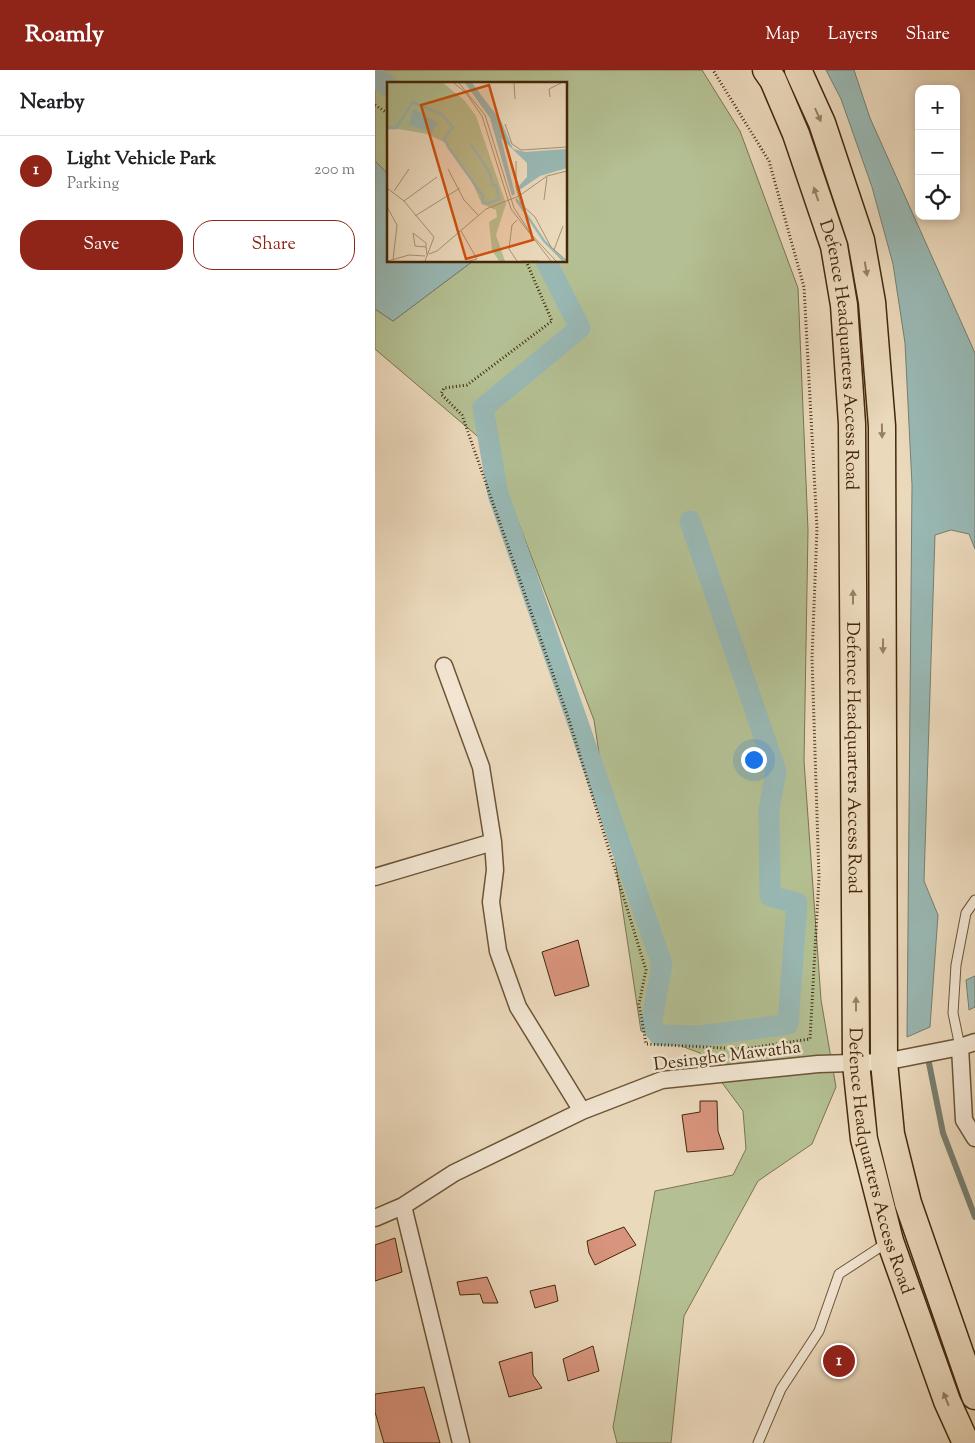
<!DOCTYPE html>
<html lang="en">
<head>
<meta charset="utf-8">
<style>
  body { margin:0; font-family:"Sorts Mill Goudy",serif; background:#f2f2f2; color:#202124 }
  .controls { position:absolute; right:15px; top:15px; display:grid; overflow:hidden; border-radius:10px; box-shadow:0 2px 8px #0003 }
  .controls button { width:45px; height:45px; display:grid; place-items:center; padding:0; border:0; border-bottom:1px solid #e0e0e0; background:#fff; color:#202124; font:25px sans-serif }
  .you { position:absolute; left:378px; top:689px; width:18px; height:18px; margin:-12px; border:4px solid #fff; border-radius:50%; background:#1a73e8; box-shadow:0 0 0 8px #1a73e833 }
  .badge { display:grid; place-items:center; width:32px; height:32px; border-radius:50%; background:#8f2418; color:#fff; font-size:16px; font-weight:700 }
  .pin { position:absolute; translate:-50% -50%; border:2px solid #fff; box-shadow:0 1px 5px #0006 }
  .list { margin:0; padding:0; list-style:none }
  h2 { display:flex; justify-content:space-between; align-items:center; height:65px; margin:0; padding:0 20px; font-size:21px }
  h2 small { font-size:16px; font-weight:400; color:#757577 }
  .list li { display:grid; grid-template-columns:32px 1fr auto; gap:15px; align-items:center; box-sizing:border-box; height:70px; padding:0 20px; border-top:1px solid #e0e0e0 }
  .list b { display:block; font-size:19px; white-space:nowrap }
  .list p { margin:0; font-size:16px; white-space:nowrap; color:#757577 }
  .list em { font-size:16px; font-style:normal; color:#757577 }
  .actions { display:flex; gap:10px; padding:15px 20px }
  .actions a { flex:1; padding:11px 0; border:1px solid #8f2418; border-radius:20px; text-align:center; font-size:18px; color:#8f2418 }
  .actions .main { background:#8f2418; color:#fff }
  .icon { flex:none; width:28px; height:28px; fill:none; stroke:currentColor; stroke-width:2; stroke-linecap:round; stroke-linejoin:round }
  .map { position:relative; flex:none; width:600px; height:1373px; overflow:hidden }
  header { display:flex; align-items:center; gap:30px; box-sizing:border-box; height:70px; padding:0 25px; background:#8f2418; color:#fff }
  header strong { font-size:24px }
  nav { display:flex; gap:28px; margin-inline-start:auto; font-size:18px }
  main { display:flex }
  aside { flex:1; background:#fff }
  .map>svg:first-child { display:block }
  .green { fill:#b4c093; stroke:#7c744e }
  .water { fill:#99b9b5; stroke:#777f70 }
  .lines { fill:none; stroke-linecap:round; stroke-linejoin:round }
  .stream { stroke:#777f70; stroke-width:6 }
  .canal { stroke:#99b9b5; stroke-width:21 }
  .building { fill:#d8947d; stroke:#432809 }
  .lane-casing { stroke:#6d5436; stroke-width:11 }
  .street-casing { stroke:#6d5436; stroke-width:19 }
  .primary-casing { stroke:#432809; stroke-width:29 }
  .path { stroke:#432809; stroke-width:3; stroke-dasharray:1 2.5; stroke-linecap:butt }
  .lane { stroke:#f2e6d3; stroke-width:9 }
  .street { stroke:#f2e6d3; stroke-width:16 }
  .primary { stroke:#ebd9bc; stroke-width:26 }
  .oneway { fill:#978062 }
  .labels { text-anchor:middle; stroke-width:5; stroke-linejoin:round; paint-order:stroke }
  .street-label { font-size:18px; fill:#432809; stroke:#f2e6d3 }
  .inset-river { fill:none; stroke:#99b9b5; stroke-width:2.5 }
  .inset-road { fill:none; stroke:#a89274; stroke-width:1 }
  .view { fill:#cf520c; fill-opacity:0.15; stroke:#cf520c; stroke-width:2.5 }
  .inset-edge { fill:none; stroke:#432809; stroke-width:2.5 }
</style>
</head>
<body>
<header>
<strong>Roamly</strong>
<nav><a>Map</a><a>Layers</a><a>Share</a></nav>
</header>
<main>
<aside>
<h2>Nearby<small></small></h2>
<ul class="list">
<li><span class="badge">1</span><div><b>Light Vehicle Park</b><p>Parking</p></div><em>200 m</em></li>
</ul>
<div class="actions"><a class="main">Save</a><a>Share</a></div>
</aside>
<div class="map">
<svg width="600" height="1373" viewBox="0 0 600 1373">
  <rect width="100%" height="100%" fill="#ebd9bc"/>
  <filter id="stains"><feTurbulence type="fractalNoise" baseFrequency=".004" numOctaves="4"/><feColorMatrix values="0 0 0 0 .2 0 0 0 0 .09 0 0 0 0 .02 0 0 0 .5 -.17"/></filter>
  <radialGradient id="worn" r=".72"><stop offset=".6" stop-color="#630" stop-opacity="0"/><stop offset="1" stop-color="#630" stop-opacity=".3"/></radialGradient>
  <path class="green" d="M0,0h327l38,61 58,157 10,242 -4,231 17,239 15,87 -24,57 -54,37 -74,135 -13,127h-54l-4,-16 42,-236 78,-16 13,-26 -3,-38 -43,-58 -59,-22 -47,-311 -105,-274 -114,-97v-40l18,12 80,-60h93v-177h-177v91l-14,-14z"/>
  <path class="water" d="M451,0h28l16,48 105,235v196l-6,-15 -18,-4 -16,5 -11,346 14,34 -8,112 -23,10 5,-552 -7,-142 -12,-79 -21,-77 -31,-88z
    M0,91l14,14v86h84l-80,60 -18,-12z
    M600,906v31l-6,3 -3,-30z"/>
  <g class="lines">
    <path class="stream" d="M554,993l14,70 32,84"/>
    <path class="canal" d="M0,7l14,10
      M171,191l34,67 -97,80 15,86 164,470 -11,61 8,10 42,1 87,-12 9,-121 -27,-7 -1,-86 7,-39 -86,-250"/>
  </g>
  <path class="building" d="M203,870l11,46 -34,10 -13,-44z
    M325,1031h17l1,30 6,18 -37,3 -5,-37 18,-3z
    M249,1157l12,18 -41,20 -6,-12 -2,-12z
    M20,1168l7,34 -27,9v-36z
    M112,1207l11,26h-15l-3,-9 -20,1 -3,-13z
    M180,1215l3,16 -23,7 -5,-17z
    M218,1276l6,25 -31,10 -5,-22z
    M157,1282l1,23 9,13 -33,9 -10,-35z
    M49,1317l16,56h-56l-9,-31v-18z"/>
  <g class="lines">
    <g class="lane-casing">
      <path id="lane" d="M585,977l-7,-34 3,-48 10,-52 9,-13
        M383,1373l23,-54 38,-58 20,-57 49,-32"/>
    </g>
    <g class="street-casing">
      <path id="street" d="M69,596l37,101 12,75 2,28 -4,32 7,49 20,56 64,104
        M0,807l118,-35
        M585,977l4,73 11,18
        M28,1136l58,237
        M0,1148l28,-12 51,-33 128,-62 80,-31 156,-16 66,-2 76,-15 15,-5"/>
    </g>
    <g class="primary-casing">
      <g id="primary">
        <path id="s1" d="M391,0l7,10 23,54 38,112 10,59 8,119 4,640 8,75 26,102 57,160 19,42"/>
        <path d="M423,0l24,53 39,117 11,62 10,124 2,636 7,72 17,69 67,193"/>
      </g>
    </g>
    <path class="path" d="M0,35l14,9
      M151,191l26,60 -85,64 -23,3 -3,6 21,21 107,305 77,250 -7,34 7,40 98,5 66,-10 9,-161 -7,-220 5,-130 -13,-241 -35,-126 -56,-91"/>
    <use href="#lane" class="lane"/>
    <use href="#street" class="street"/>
    <use href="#primary" class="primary"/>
  </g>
  <defs><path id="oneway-solid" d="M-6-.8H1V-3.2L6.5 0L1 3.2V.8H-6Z" transform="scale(1.25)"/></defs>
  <g class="oneway">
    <use href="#oneway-solid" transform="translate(443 45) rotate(66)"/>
    <use href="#oneway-solid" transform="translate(441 124) rotate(-109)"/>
    <use href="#oneway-solid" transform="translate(491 199) rotate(80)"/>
    <use href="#oneway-solid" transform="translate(507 361) rotate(89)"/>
    <use href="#oneway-solid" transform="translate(478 527) rotate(-90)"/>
    <use href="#oneway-solid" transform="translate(508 576) rotate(90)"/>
    <use href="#oneway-solid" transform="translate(481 934) rotate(-90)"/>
    <use href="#oneway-solid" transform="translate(571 1329) rotate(-112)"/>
  </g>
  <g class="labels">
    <g class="street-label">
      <text dy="6" stroke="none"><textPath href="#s1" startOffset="298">Defence Headquarters Access Road</textPath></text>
      <text dy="6" stroke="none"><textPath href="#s1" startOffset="702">Defence Headquarters Access Road</textPath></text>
      <text transform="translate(352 985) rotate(-7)" y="6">Desinghe Mawatha</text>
      <text dy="6" stroke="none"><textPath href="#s1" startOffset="1108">Defence Headquarters Access Road</textPath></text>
    </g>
  </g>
  <g transform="translate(12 12)">
    <rect width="180" height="180" fill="#ebd9bc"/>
    <path d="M0,1h56l21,17 12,16 30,88 -10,31 9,26h-6l-7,-11 -3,-28 8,-5 -1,-7 -14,-6 -15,-33 -21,-28 -19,-9 -40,-7z" fill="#b4c093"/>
    <path d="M78,1h7l29,38 12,28 12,3 42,-3v19l-27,8 -22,15 -1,-3 10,-11v-14l-26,-25 14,56 -3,2 -22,-78zM26,27l26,14 -7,9 -23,-7z" fill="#99b9b5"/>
    <path class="inset-river" d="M0,46h9l17,-26 28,12 12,13 -9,12 5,9 34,48v7h6l10,-4 -3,-14h-3l-4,-14 -18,-26M129,117l28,42 20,20"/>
    <path class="inset-road" d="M67,1l12,10 16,23 29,93 40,52M72,1l26,32 29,93 17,26 25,27M127,1l1,16M163,15l-1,-8 12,-6M118,42l7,20 9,6 46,-3M129,79v26l5,17 14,13 16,30 16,14M61,87l16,31 14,15M0,106l17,13 30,36 -9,24M7,109l15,-22M157,118l3,-23M17,119l33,-24M0,125l10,18 -4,35M28,134l45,-28M130,138l-5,5 -3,24 8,12M74,149l16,28 -8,2M39,165l-11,-1 -2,-13 13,10v4l1,8M167,168l9,-24M42,172l8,-3 49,-42 33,-13 28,-20 20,-5M1,179l21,-6 16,1M134,179h18"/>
    <path class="view" d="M102,3l44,155 -67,19 -45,-154z"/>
    <rect width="180" height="180" class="inset-edge"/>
  </g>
  <rect width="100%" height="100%" filter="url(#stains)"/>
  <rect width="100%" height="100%" fill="url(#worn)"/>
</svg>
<div class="controls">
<button>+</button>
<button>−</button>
<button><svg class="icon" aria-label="locate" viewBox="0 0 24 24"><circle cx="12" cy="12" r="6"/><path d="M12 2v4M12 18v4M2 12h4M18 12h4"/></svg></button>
</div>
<div class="you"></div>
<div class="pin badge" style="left:464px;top:1291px">1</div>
</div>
</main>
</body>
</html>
